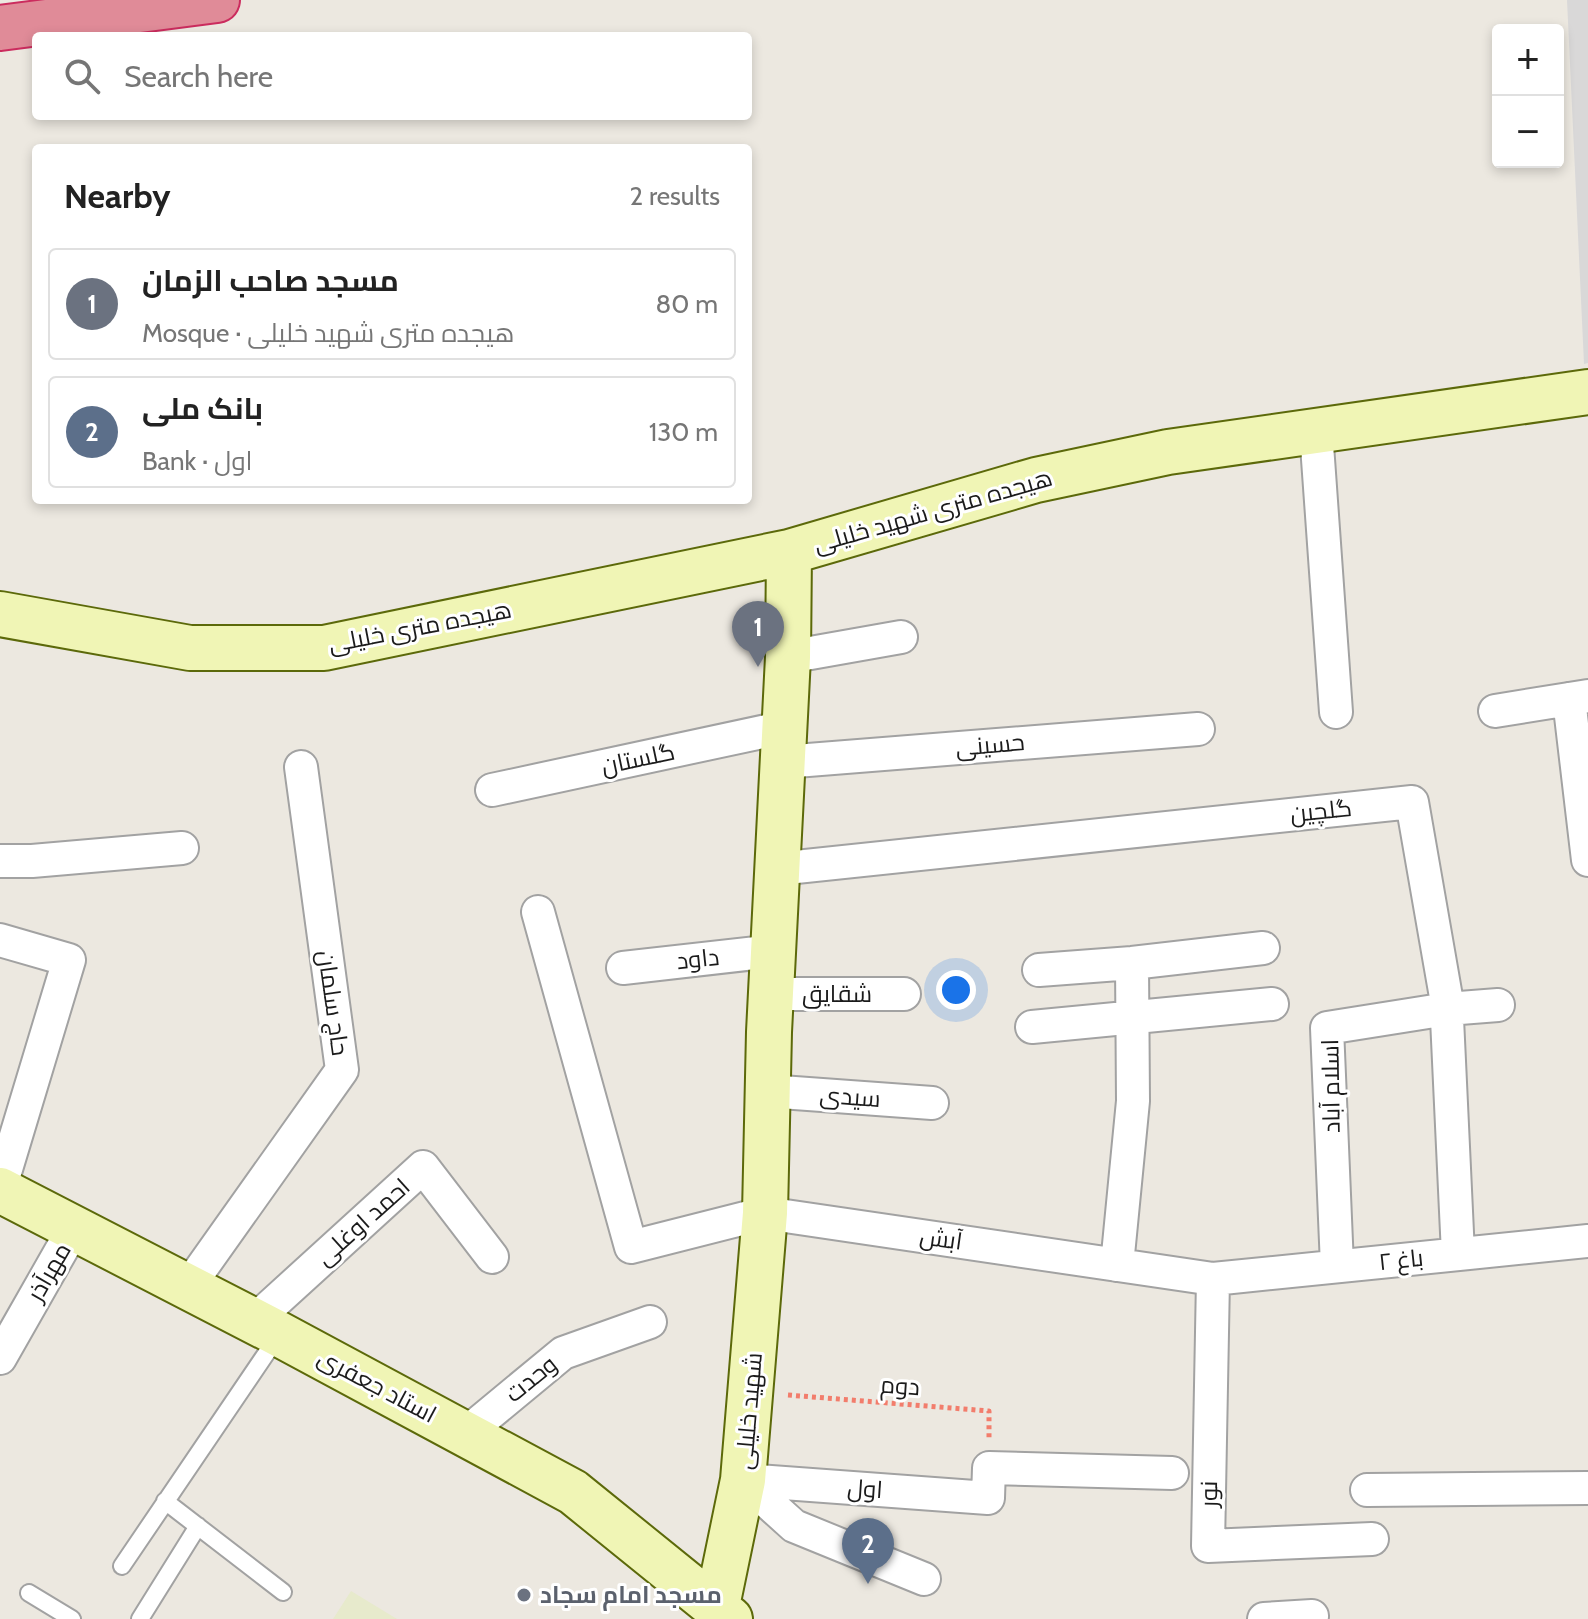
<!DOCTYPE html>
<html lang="en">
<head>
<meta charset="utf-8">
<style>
  body { margin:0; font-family:Cabin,Cairo,sans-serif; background:#f6f6f6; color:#222 }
  .controls { position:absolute; right:24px; top:24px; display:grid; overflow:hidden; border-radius:8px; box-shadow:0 4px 12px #0003 }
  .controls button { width:72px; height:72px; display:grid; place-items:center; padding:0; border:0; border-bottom:2px solid #e0e0e0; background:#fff; color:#222; font:40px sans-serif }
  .you { position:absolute; left:956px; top:990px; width:28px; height:28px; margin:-20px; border:6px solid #fff; border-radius:50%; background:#1a73e8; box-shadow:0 0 0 12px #1a73e833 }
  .badge { display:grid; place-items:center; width:52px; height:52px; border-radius:50%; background:#bb0f0a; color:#fff; font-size:26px; font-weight:700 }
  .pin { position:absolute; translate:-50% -66px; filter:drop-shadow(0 2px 4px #0008) }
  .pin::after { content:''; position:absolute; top:42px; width:28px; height:24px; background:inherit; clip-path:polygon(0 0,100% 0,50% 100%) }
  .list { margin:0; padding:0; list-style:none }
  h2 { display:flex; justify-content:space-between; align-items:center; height:104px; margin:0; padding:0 32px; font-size:34px }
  h2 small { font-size:26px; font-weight:400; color:#767676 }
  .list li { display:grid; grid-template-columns:52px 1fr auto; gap:24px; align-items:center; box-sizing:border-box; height:112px; margin:0 16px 16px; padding:0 16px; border:2px solid #e0e0e0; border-radius:8px }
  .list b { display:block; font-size:30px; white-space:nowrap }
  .list p { margin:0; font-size:26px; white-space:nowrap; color:#767676 }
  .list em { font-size:26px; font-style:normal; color:#767676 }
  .icon { flex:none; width:44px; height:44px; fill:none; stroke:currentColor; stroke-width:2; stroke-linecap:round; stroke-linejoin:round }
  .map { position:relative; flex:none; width:1588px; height:1619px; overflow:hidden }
  .search { position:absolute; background:#fff; box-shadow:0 4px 12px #0003; left:32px; top:32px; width:720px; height:88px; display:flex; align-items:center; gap:20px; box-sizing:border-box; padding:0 28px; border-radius:8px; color:#767676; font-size:30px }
  .panel { position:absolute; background:#fff; box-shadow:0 4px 12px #0003; left:32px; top:144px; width:720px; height:360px; border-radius:8px }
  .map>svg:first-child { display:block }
  .residential { fill:#d9d8d8 }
  .farmland { fill:#e7eacc }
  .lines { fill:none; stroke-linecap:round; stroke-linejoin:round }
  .lane-casing { stroke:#a2a2a2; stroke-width:20 }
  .street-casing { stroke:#a2a2a2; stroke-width:36 }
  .secondary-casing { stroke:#5c690a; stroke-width:48 }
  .highway-casing { stroke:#cb2c5e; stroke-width:48 }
  .path { stroke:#f27d6c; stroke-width:5; stroke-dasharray:4 4; stroke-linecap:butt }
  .lane { stroke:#fff; stroke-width:16 }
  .street { stroke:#fff; stroke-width:32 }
  .secondary { stroke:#f0f5b5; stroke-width:44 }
  .highway { stroke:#e08b98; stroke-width:44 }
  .worship-dot { fill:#6b7280; stroke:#fff; stroke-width:3 }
  .labels { text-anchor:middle; stroke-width:6; stroke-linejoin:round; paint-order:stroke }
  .street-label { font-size:24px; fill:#1b1b1b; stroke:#fff }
  .worship-label { font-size:24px; font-weight:bold; fill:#5b616d; stroke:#fff; text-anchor:start }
</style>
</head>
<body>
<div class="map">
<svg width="1588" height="1619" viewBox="0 0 1588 1619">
  <rect width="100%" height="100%" fill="#ece8e0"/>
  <path class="residential" d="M1567,0h21v363l-4,1z"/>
  <path class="farmland" d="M351,1591l46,28h-64z"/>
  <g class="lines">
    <g class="lane-casing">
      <path id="lane" d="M165,1501l118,91
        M122,1566l156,-230
        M29,1593l43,26
        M140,1619l58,-93"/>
    </g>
    <g class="street-casing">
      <path id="street" d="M1316,431l20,281
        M788,657l113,-20
        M1569,699l19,161
        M1495,711l93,-15
        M783,762l415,-33
        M492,790l293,-63
        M0,861h32l150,-13
        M777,869l635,-67 34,195 12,257
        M538,912l93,335 134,-34 448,66 375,-38
        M0,940l69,20 -69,229
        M623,968l150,-17
        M1039,970l93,-7 131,-15
        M771,994h133
        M1032,1027l240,-23
        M767,1091l165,12
        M1117,1265l16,-164 -1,-138
        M1337,1266l-10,-238 120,-19 51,-4
        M1213,1279l-5,267 164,-7
        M188,1287l154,-217 -41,-303
        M254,1321l169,-154 69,90
        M0,1358l74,-130
        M465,1434l98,-81 87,-31
        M743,1480l245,18 1,-30 183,5
        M743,1480l51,46 130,53
        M1367,1490l221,-2
        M1264,1619l48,-3"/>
    </g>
    <g class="secondary-casing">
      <path id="secondary" d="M0,614l190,34h134l465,-96 247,-72 132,-28 420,-60
        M0,1190l279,144 294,158 157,127
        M717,1606l26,-126 22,-267 4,-181 19,-375 1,-105"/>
    </g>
    <g class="highway-casing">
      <path id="highway" d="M0,28l217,-28"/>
    </g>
    <path class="path" d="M788,1395l201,16v28"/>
    <use href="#lane" class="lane"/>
    <use href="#street" class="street"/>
    <use href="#secondary" class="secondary"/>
    <use href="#highway" class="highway"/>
  </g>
  <circle class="worship-dot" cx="524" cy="1595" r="8"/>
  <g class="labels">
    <g class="street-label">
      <text transform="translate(933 511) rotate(-16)" y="8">هیجده متری شهید خلیلی</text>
      <text transform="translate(420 627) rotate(-11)" y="8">هیجده متری خلیلی</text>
      <text transform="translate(990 745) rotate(-5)" y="8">حسینی</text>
      <text transform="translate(638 759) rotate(-12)" y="8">گلستان</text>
      <text transform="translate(1321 811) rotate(-6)" y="8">گلچین</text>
      <text transform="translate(698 959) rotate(-6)" y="8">داود</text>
      <text x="837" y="1002">شقایق</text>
      <text transform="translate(333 1003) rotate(82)" y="8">حاج سلمان</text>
      <text transform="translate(1331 1086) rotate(-91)" y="8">اسلام آباد</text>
      <text transform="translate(850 1097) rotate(4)" y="8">سیدی</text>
      <text transform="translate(363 1222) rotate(-42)" y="8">احمد اوغلی</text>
      <text transform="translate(941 1239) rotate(8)" y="8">آبش</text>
      <text transform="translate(1401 1260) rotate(-6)" y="8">باغ ۲</text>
      <text transform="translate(49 1272) rotate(-60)" y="8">مهرآذر</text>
      <text transform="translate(531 1379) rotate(-39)" y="8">وحدت</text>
      <text transform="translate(377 1386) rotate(28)" y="8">استاد جعفری</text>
      <text transform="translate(900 1386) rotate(4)" y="8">دوم</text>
      <text transform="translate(749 1411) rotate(-85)" y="8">شهید خلیلی</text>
      <text transform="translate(865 1489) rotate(4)" y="8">اول</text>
      <text transform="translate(1209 1494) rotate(-89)" y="8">نور</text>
    </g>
    <g class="worship-label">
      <text x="540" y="1603">مسجد امام سجاد</text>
    </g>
  </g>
</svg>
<div class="controls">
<button>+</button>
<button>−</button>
</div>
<div class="you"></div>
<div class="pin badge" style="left:758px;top:667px;background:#6b7280">1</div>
<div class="pin badge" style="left:868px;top:1584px;background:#5c6f8a">2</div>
<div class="search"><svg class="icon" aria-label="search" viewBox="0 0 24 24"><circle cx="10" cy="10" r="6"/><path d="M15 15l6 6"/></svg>Search here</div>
<section class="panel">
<h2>Nearby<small>2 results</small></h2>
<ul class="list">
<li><span class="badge" style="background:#6b7280">1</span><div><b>مسجد صاحب الزمان</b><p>Mosque · هیجده متری شهید خلیلی</p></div><em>80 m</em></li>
<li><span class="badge" style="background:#5c6f8a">2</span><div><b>بانک ملی</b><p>Bank · اول</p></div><em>130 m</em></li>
</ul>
</section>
</div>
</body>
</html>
